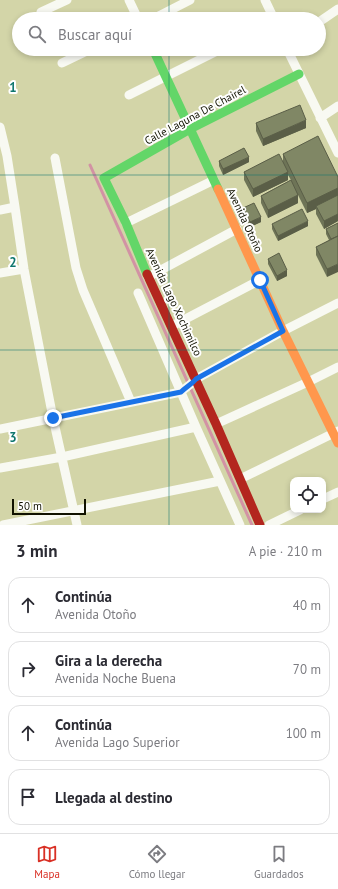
<!DOCTYPE html>
<html lang="es">
<head>
<meta charset="utf-8">
<style>
  body { margin:0; font-family:"PT Sans",sans-serif; background:#f2f2f3; color:#2b2b33 }
  .controls { position:absolute; right:12px; bottom:12px; display:grid; overflow:hidden; border-radius:8px; box-shadow:0 2px 6px #0003 }
  .controls button { width:36px; height:36px; display:grid; place-items:center; padding:0; border:0; border-bottom:1px solid #e1e1e2; background:#fff; color:#2b2b33; font:20px sans-serif }
  .scale { position:absolute; left:12px; bottom:10px; width:74px; box-sizing:border-box; padding-left:4px; border:2px solid #111200; border-top:0; font-size:11px; line-height:14px; white-space:nowrap; color:#111200; -webkit-text-stroke:3px #fff; paint-order:stroke }
  .stop { position:absolute; width:12px; height:12px; margin:-9px; border:3px solid #1a73e8; border-radius:50%; background:#fff }
  .stop.end { background:#1a73e8; border-color:#fff; box-shadow:0 1px 4px #0008 }
  .list { margin:0; padding:0; list-style:none }
  h2 { display:flex; justify-content:space-between; align-items:center; height:52px; margin:0; padding:0 16px; font-size:17px }
  h2 small { font-size:13px; font-weight:400; color:#7c7c81 }
  .list li { display:grid; grid-template-columns:26px 1fr auto; gap:12px; align-items:center; box-sizing:border-box; height:56px; margin:0 8px 8px; padding:0 8px; border:1px solid #e1e1e2; border-radius:12px }
  .list b { display:block; font-size:15px; white-space:nowrap }
  .list p { margin:0; font-size:13px; white-space:nowrap; color:#7c7c81 }
  .list em { font-size:13px; font-style:normal; color:#7c7c81 }
  .icon { flex:none; width:22px; height:22px; fill:none; stroke:currentColor; stroke-width:2; stroke-linecap:round; stroke-linejoin:round }
  .map { position:relative; flex:none; width:338px; height:525px; overflow:hidden }
  .search { position:absolute; background:#fff; box-shadow:0 2px 6px #0003; left:12px; right:12px; top:12px; height:44px; display:flex; align-items:center; gap:10px; box-sizing:border-box; padding:0 14px; border-radius:22px; color:#7c7c81; font-size:15px }
  .sheet { height:308px; background:#fff }
  nav { display:flex; justify-content:space-around; align-items:center; box-sizing:border-box; height:56px; border-top:1px solid #e1e1e2; background:#fff; font-size:11px; color:#7c7c81 }
  nav a { display:grid; justify-items:center; gap:2px }
  nav .on { color:#d93025 }
  .map>svg:first-child { display:block }
  .lines { fill:none; stroke-linecap:round; stroke-linejoin:round }
  .stream { stroke:#d292a4; stroke-width:3 }
  .street { stroke:#f8f9f2; stroke-width:9 }
  .fast { stroke:#63d668; stroke-width:9 }
  .slow { stroke:#ff974d; stroke-width:9 }
  .jam { stroke:#b3261e; stroke-width:9 }
  .wall { fill:#6e7457 }
  .shaded-wall { fill:#5a5e47 }
  .building { fill:#808765; stroke:#5a5e47 }
  .route { stroke:#1a73e8; stroke-width:5 }
  .grid { fill:none; stroke:#0f766e; stroke-width:1; stroke-opacity:0.55 }
  .labels { text-anchor:middle; stroke-width:4; stroke-linejoin:round; paint-order:stroke }
  .street-label { font-size:11px; fill:#111200; stroke:#fff }
  .grid-label { font-size:13px; text-anchor:middle; font-weight:bold; fill:#0f766e; stroke:#fff; stroke-width:4; stroke-linejoin:round; paint-order:stroke }
</style>
</head>
<body>
<div class="map">
<svg width="338" height="525" viewBox="0 0 338 525">
  <rect width="100%" height="100%" fill="#d3d5a8"/>
  <g class="lines">
    <path class="stream" d="M90,165l162,360"/>
    <path class="street" d="M129,0l9,19
      M265,0l9,19
      M41,12l26,-12
      M153,19l37,-19
      M319,22l19,-13
      M287,49l51,104
      M62,63l29,-14
      M129,95l92,-46
      M320,118l18,-12
      M0,127l7,29 8,51 9,62 29,149 24,107
      M55,158l21,110 7,22 48,112
      M0,210l15,-3
      M126,223l88,-43
      M0,273l24,-4
      M148,277l89,-48
      M138,293l58,134 44,98
      M172,326l88,-46
      M216,424l92,-42 30,-15
      M0,429l181,-37c5,-5 11,-8 15,-13l87,-48 55,-28
      M0,468l62,-11 134,-30
      M240,479l98,-48
      M323,499l15,-7
      M3,525l217,-44
      M269,525l31,-15"/>
    <path class="fast" d="M153,49l65,140
      M147,274l-21,-51 -22,-45 86,-49 109,-55"/>
    <path class="slow" d="M218,189l65,142 55,112"/>
    <path class="jam" d="M147,274l69,150 44,101"/>
  </g>
  <path class="wall" d="M256,123l50,5 -43,18 -7,-15z
    M283,154l55,23v44l-14,8 -8,-15v-5l-9,4 -9,-18v8l-30,15 -7,-15v-7l30,-16 -3,-5v5l-35,17 -9,-17v-8l39,-11z
    M219,161l30,1 -26,13 -4,-9z
    M243,208l18,14 -11,5 -7,-13z
    M338,223l-11,54 -11,-22v-8l13,-7 -3,-6v-5z
    M272,224l36,2 -30,15 -6,-12z
    M268,259l19,17 -10,5 -9,-17z"/>
  <path class="shaded-wall" d="M306,120v8l-43,18v-7z
    M249,157v5l-26,13v-6z
    M288,172v8l-35,17v-8z
    M338,188v10l-22,8v3l-9,4v-10z
    M298,195v8l-30,15v-8z
    M338,214v7l-14,8v-8z
    M261,217v5l-11,5v-5z
    M308,221v5l-30,15v-5z
    M338,264v8l-11,5v-8z
    M287,270v6l-10,5v-5z"/>
  <path class="building" d="M300,105l6,15 -43,19 -7,-16z
    M318,136l20,41v11l-31,15 -24,-49z
    M244,148l5,9 -26,12 -4,-8z
    M279,154l9,18 -35,17 -9,-17z
    M291,180l7,15 -30,15 -7,-14z
    M338,195v19l-14,7 -8,-15z
    M254,203l7,14 -11,5 -7,-14z
    M302,209l6,12 -30,15 -6,-12z
    M338,223v13l-7,3 -5,-10z
    M338,236v28l-11,5 -11,-22z
    M279,253l8,17 -10,6 -9,-17z"/>
  <g class="lines">
    <path class="route" d="M53,418l128,-26c5,-5 11,-8 15,-13l87,-48 -23,-51"/>
  </g>
  <path class="grid" d="M169,0v19M169,49v476M0,175h338M0,350h338"/>
  <g class="labels">
    <g class="street-label">
      <text transform="translate(195 115) rotate(-28)" y="4">Calle Laguna De Chairel</text>
      <text transform="translate(245 220) rotate(65)" y="4">Avenida Otoño</text>
      <text transform="translate(174 302) rotate(65)" y="4">Avenida Lago Xochimilco</text>
    </g>
  </g>
  <g class="grid-label">
    <text x="13" y="92">1</text>
    <text x="13" y="267">2</text>
    <text x="13" y="442">3</text>
  </g>
</svg>
<div class="controls">
<button><svg class="icon" aria-label="locate" viewBox="0 0 24 24"><circle cx="12" cy="12" r="6"/><path d="M12 2v4M12 18v4M2 12h4M18 12h4"/></svg></button>
</div>
<div class="scale">50 m</div>
<div class="stop" style="left:260px;top:280px"></div>
<div class="stop end" style="left:53px;top:418px"></div>
<div class="search"><svg class="icon" aria-label="search" viewBox="0 0 24 24"><circle cx="10" cy="10" r="6"/><path d="M15 15l6 6"/></svg>Buscar aquí</div>
</div>
<section class="sheet">
<h2>3 min<small>A pie · 210 m</small></h2>
<ul class="list">
<li><svg class="icon" aria-label="ahead" viewBox="0 0 24 24"><path d="M12 20V5M6 11l6-6 6 6"/></svg><div><b>Continúa</b><p>Avenida Otoño</p></div><em>40 m</em></li>
<li><svg class="icon" aria-label="right" viewBox="0 0 24 24"><path d="M7 20v-9h11M14 6l5 5-5 5"/></svg><div><b>Gira a la derecha</b><p>Avenida Noche Buena</p></div><em>70 m</em></li>
<li><svg class="icon" aria-label="ahead" viewBox="0 0 24 24"><path d="M12 20V5M6 11l6-6 6 6"/></svg><div><b>Continúa</b><p>Avenida Lago Superior</p></div><em>100 m</em></li>
<li><svg class="icon" aria-label="arrive" viewBox="0 0 24 24"><path d="M6 21V4h12l-3 4 3 4H6"/></svg><div><b>Llegada al destino</b></div></li>
</ul>
</section>
<nav>
<a class="on"><svg class="icon" aria-label="map" viewBox="0 0 24 24"><path d="M3 6l6-2 6 2 6-2v14l-6 2-6-2-6 2zM9 4v14M15 6v14"/></svg>Mapa</a>
<a><svg class="icon" aria-label="directions" viewBox="0 0 24 24"><path d="M12 3l9 9-9 9-9-9zM9 14v-3h6M13 9l2 2-2 2"/></svg>Cómo llegar</a>
<a><svg class="icon" aria-label="saved" viewBox="0 0 24 24"><path d="M7 4h10v16l-5-4-5 4z"/></svg>Guardados</a>
</nav>
</body>
</html>
